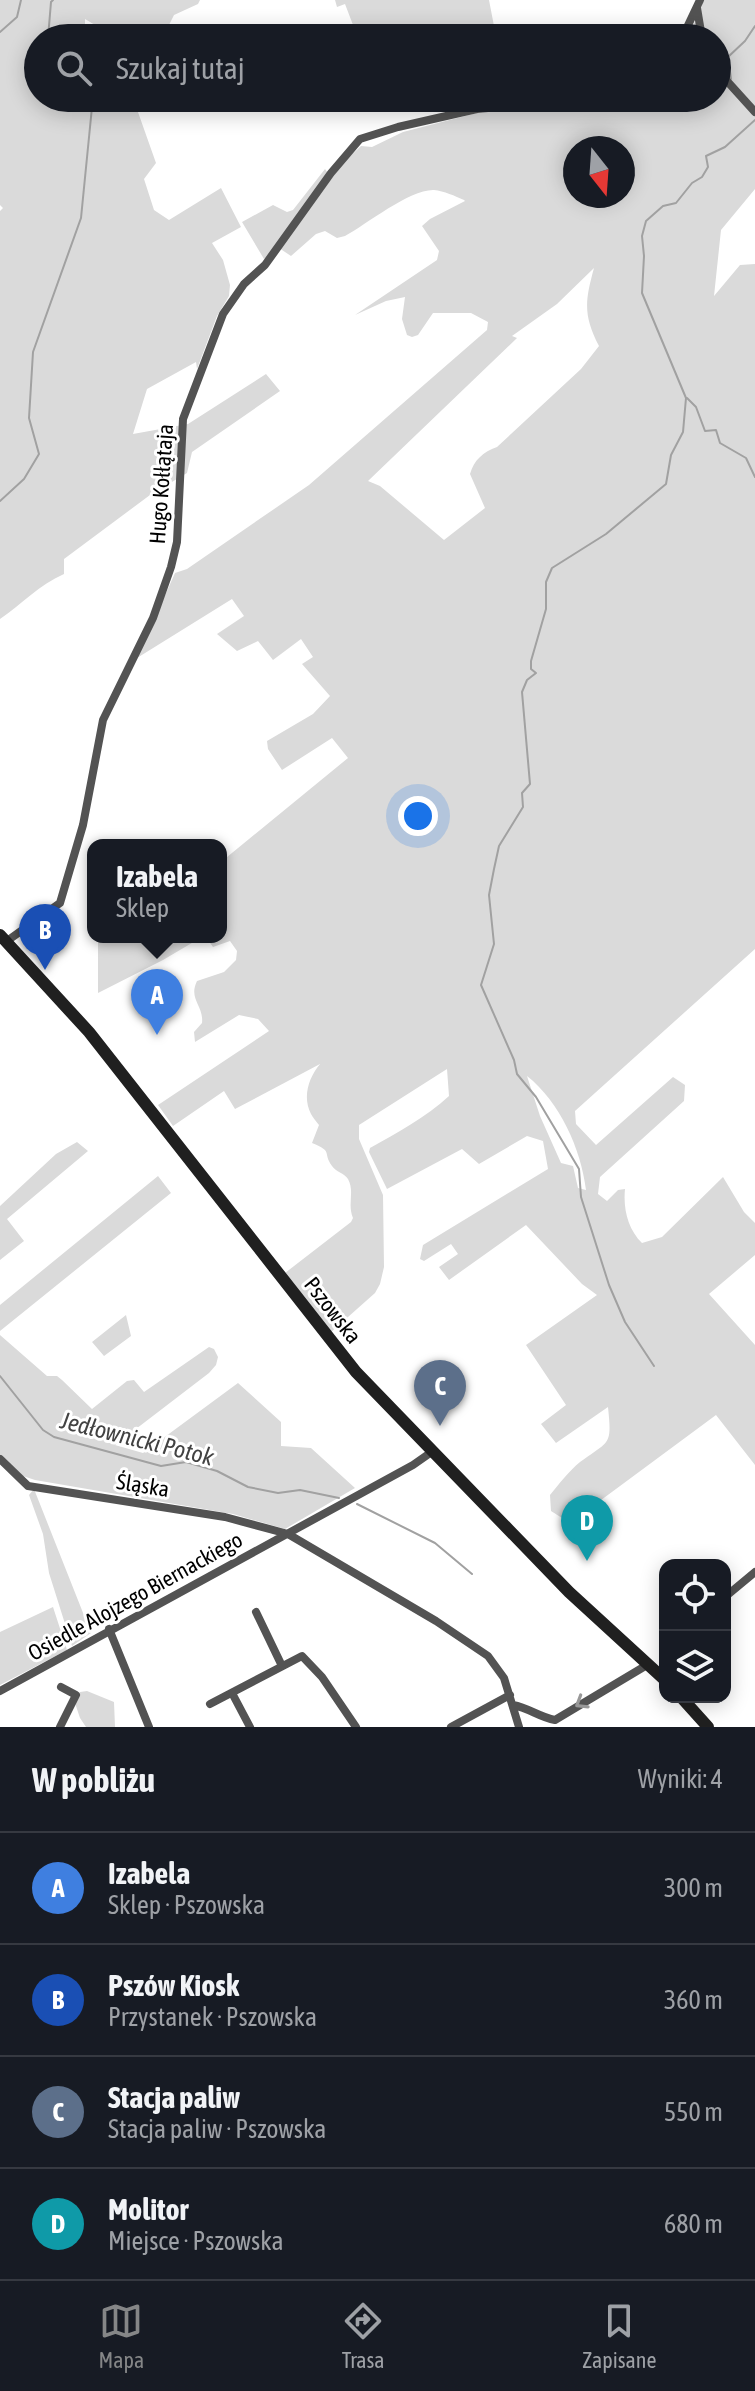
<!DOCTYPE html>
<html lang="pl">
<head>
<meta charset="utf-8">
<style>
  body { margin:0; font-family:"Asap Condensed",sans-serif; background:#20242c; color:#f1f3f6 }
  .controls { position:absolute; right:24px; bottom:24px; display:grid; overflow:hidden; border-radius:16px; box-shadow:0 4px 20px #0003 }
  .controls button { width:72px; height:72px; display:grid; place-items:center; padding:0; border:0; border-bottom:2px solid #363941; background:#171b24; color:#f1f3f6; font:40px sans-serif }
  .compass { position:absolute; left:563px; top:136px; width:72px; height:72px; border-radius:50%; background:#171b24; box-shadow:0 4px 20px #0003; rotate:163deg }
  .you { position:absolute; left:418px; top:816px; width:28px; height:28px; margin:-20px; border:6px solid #fff; border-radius:50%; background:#1a73e8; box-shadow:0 0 0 12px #1a73e833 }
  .badge { display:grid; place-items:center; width:52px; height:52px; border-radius:50%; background:#858687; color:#fff; font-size:26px; font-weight:700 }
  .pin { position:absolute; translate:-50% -66px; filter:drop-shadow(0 2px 4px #0008) }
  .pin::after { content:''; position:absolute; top:42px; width:28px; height:24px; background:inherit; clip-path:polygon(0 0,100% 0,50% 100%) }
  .popup { position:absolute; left:87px; top:839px; width:140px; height:104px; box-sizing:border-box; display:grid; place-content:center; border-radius:16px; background:#171b24; filter:drop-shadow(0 2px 6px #0005); font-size:26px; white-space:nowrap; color:#9ea1a6 }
  .popup b { font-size:30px; color:#f1f3f6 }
  .popup::after { content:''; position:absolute; left:50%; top:100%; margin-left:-16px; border:16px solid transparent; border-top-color:#171b24 }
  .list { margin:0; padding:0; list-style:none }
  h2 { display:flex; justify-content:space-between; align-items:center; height:104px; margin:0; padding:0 32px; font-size:34px }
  h2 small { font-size:26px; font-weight:400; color:#9ea1a6 }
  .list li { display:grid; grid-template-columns:52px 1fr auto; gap:24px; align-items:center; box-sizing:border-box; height:112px; padding:0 32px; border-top:2px solid #363941 }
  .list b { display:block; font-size:30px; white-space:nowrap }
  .list p { margin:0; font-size:26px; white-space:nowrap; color:#9ea1a6 }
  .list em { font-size:26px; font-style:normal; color:#9ea1a6 }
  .icon { flex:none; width:44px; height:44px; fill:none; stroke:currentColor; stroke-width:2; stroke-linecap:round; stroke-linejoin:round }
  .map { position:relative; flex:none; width:755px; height:1727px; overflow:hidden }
  .search { position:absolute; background:#171b24; box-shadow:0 4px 20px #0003; left:24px; right:24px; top:24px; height:88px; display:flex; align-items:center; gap:20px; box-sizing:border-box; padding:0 28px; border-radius:44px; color:#9ea1a6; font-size:30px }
  .sheet { height:552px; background:#171b24 }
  nav { display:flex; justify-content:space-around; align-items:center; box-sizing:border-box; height:112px; border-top:2px solid #363941; background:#171b24; font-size:22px; color:#9ea1a6 }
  nav a { display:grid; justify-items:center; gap:4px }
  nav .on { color:#858687 }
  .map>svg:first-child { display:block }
  .green { fill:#dadada; fill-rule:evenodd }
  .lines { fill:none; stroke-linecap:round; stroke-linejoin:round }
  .stream { stroke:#a1a1a1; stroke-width:2 }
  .street { stroke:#535353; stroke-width:8 }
  .secondary { stroke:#202020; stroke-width:12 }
  .oneway { stroke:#989898 }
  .labels { text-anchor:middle; stroke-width:6; stroke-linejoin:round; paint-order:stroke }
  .street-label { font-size:22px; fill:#000; stroke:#fff }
  .water-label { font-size:24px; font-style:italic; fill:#424242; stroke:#fff }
</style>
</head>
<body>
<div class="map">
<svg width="755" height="1727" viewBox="0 0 755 1727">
  <rect width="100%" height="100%" fill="#fff"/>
  <path class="green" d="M0,0h200l-2,4 -24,11 -10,20c-31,3 -52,1 -79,-16v13l-3,6h-44v60h95l23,65 -12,16 10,31 15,10 52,-32 20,39 -29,16 11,17 7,25 -1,11 -12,20 -20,53 -1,-7 -49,27 -14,45 55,-10 78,-50 14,17 -88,61 -5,21 -37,22 -86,64v15c-25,11 -42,30 -64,45v-408l3,-3 -3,-3z
    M335,0h154l5,26 -46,12h-90l-13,-34 -8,3z
    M704,0h51v189l-34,41 -7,66 26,-31 15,-1v685l-180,162 1,13 20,21 77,-68 12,8 -1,16 -84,76 -2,17 9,7 11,-11 7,-1c-2,20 3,40 17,54l20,-6 61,-60 21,35 11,11v32l-46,39 46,51v120l-39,-50 -146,108 -19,-12 -1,-16c9,-11 19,-24 30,-33 30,-22 32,-16 28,-55l-52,36 -15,-19 25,-19 -40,-60 71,-50 -15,-11 -56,-59 -77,55 -10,-13 19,-13 -7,-10 -27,17 -4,-2 3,-14 125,-76 -5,-28 -16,-5 -48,28 -17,-15 -75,40 -18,-37 1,-4c27,-15 56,-31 79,-52l-2,-27 -88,56v14l24,56 1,72 -4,17 -5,9 -45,40 -45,-60 66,-51 2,-4c-6,-14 2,-26 -5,-39 -4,-6 -12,-7 -16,-13 -10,-14 2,-14 -20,-23l7,-18c-3,-4 -6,-7 -8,-11 -9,-17 -2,-37 9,-50l-85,45 -11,-18 -51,35 -15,-21 111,-74 -11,-12 -19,-4 -44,27 -1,-10 8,-9c2,-17 -14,-24 -5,-42l27,-9 12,-12 1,-9 -7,-10 -17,6 -7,-10h15v-75l127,-104 -16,-20 -50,32 -14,-21 -1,-8 46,-27 17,-18 -28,-32 11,-7 -12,-18 -28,21 -15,-19 -21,10 -20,-17 27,-18 -12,-17 -95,59 38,-85 12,-4 122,-84 178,-155 1,-8 -17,-9h-38l-15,22 -6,2 -5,-2 -5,-16 3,-22 -19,4 -31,14 82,-55 2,-9 -17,-25 8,-7 35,-18 -1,-1c-9,-4 -20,-9 -30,-10 -24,-1 -67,34 -89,46l-8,2 -12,-7 -9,3 -25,22 -12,-8 66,-87 16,-15 11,1 31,-15 74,-19 145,-15h95v-60h-29zM575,148h48v48h-48zM594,268c-9,33 -11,47 5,78l-18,23 -84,78c-14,5 -23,13 -27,27l15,34 -41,32 -64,-54 -12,-5 149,-143 -5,-2 45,-32zM527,1076c33,26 54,73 59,114l-8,-2 -5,-22 -12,-3 -21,-47z
    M325,169l3,4 -59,83 -5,3 -22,-37 31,-17 14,7 6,-2z
    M98,937h104l-39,23 -65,33z
    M77,1142l11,9 -81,68 17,22 -24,19v-54l56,-52z
    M158,1176l13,17 -171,138v-26z
    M126,1315l5,21 -27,20 -12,-14z
    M0,1335l47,41h10l5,4 30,29 35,-28 7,-1 10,12 65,-45 5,2 4,8 -2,8 -7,8 -94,72 28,8 95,-70 43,39v24l30,2 44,40 -70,41 -52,-15 -198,-34 -12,-4 -23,-22z
    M34,1489l57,144 -19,13 -23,-73 -6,-39 -14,-39z
    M53,1607l14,43 -67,35v-53z
    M87,1691l27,11 1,25h-29l-6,-9 -5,-15 5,-11z"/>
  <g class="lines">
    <path class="stream" d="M0,32l17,-15 4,-17
      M48,38l3,-36 2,-2
      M731,79l-3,-22 17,-16 10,-15
      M687,398l9,9 9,24 11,-1 4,13 26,15 9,19
      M0,501l24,-22 15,-25 -10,-36 4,-66 48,-134 11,-111 -7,-9
      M654,1366l-29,-44 -16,-37 -28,-88 -2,-28 -43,-72 -19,-23 -3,-14 -33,-75 13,-41 -5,-49 5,-26 5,-23 24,-39 -1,-14 8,-9 -8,-92 5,-12 9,-7 -5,-4v-8l15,-52v-27l6,-14 54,-34 60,-50 5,-29 12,-23 3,-34 -44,-105 2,-37 -2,-20 4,-15 17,-15 13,-3 16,-20 10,-6 6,-10 -2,-11 19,-9 30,-27
      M0,1376l43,54 11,7 107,29 25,-4 31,9 31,16 30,6 22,-3 39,8
      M357,1504l78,39 37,31"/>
    <path class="street" d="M697,8l5,30
      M682,38l18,-38
      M717,70l38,42
      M7,941l53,-38 23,-78 20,-105 50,-102 18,-51 6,-25 6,-123 40,-105 21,-30 21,-19 66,-92 29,-34 38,-12 79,-18 124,-11
      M0,1459l28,27 197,31 63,17 148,87 52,35 16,22 15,49
      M725,1597l30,-25
      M256,1612l26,54
      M109,1629l40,98
      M0,1691l413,-226 20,-14
      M232,1693l18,34
      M210,1704l92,-48 20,21 34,50
      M513,1705c16,3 26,12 42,15l92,-55
      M60,1727l16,-32 -15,-8
      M451,1727l59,-32"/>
    <path class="secondary" d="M0,935l89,97 267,340 213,220 96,88
      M681,1697l27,30"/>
  </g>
  <defs><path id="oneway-chevron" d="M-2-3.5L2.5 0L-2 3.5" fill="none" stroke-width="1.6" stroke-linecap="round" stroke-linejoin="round" transform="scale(2)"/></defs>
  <use class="oneway" href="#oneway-chevron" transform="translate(581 1703) rotate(148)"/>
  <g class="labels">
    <g class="street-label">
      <text transform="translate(161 484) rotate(-86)" y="8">Hugo Kołłątaja</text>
      <text transform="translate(333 1310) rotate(52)" y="8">Pszowska</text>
      <text transform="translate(143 1485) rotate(9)" y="8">Śląska</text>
      <text transform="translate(135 1596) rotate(-29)" y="8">Osiedle Alojzego Biernackiego</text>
    </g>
    <g class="water-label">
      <text transform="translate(137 1439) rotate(14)" y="8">Jedłownicki Potok</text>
    </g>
  </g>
</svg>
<div class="controls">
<button><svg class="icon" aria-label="locate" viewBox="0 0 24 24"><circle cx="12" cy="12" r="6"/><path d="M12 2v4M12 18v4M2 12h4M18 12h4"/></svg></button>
<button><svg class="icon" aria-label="layers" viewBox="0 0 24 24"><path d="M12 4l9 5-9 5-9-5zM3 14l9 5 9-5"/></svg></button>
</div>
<svg class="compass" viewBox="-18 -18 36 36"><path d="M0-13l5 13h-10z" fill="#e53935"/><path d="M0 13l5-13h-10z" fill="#9ea1a6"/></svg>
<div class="you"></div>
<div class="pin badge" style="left:157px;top:1035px;background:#3f7fe0">A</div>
<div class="popup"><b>Izabela</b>Sklep</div>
<div class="pin badge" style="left:45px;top:970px;background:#1a4fb4">B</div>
<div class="pin badge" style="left:440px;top:1426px;background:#5c6f8a">C</div>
<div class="pin badge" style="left:587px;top:1561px;background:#0f9aa8">D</div>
<div class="search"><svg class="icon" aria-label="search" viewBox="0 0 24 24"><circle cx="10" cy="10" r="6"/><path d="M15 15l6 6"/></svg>Szukaj tutaj</div>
</div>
<section class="sheet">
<h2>W pobliżu<small>Wyniki: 4</small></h2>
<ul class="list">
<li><span class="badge" style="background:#3f7fe0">A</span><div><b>Izabela</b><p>Sklep · Pszowska</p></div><em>300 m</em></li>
<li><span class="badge" style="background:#1a4fb4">B</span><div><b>Pszów Kiosk</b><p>Przystanek · Pszowska</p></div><em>360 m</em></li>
<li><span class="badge" style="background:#5c6f8a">C</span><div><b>Stacja paliw</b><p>Stacja paliw · Pszowska</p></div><em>550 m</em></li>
<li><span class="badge" style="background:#0f9aa8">D</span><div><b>Molitor</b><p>Miejsce · Pszowska</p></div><em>680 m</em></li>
</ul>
</section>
<nav>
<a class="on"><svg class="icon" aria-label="map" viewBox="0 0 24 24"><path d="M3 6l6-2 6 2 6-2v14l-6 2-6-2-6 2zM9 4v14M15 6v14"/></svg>Mapa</a>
<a><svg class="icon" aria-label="directions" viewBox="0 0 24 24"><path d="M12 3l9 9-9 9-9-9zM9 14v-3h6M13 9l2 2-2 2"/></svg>Trasa</a>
<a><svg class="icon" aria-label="saved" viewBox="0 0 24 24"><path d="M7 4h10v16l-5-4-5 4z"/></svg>Zapisane</a>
</nav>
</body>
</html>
